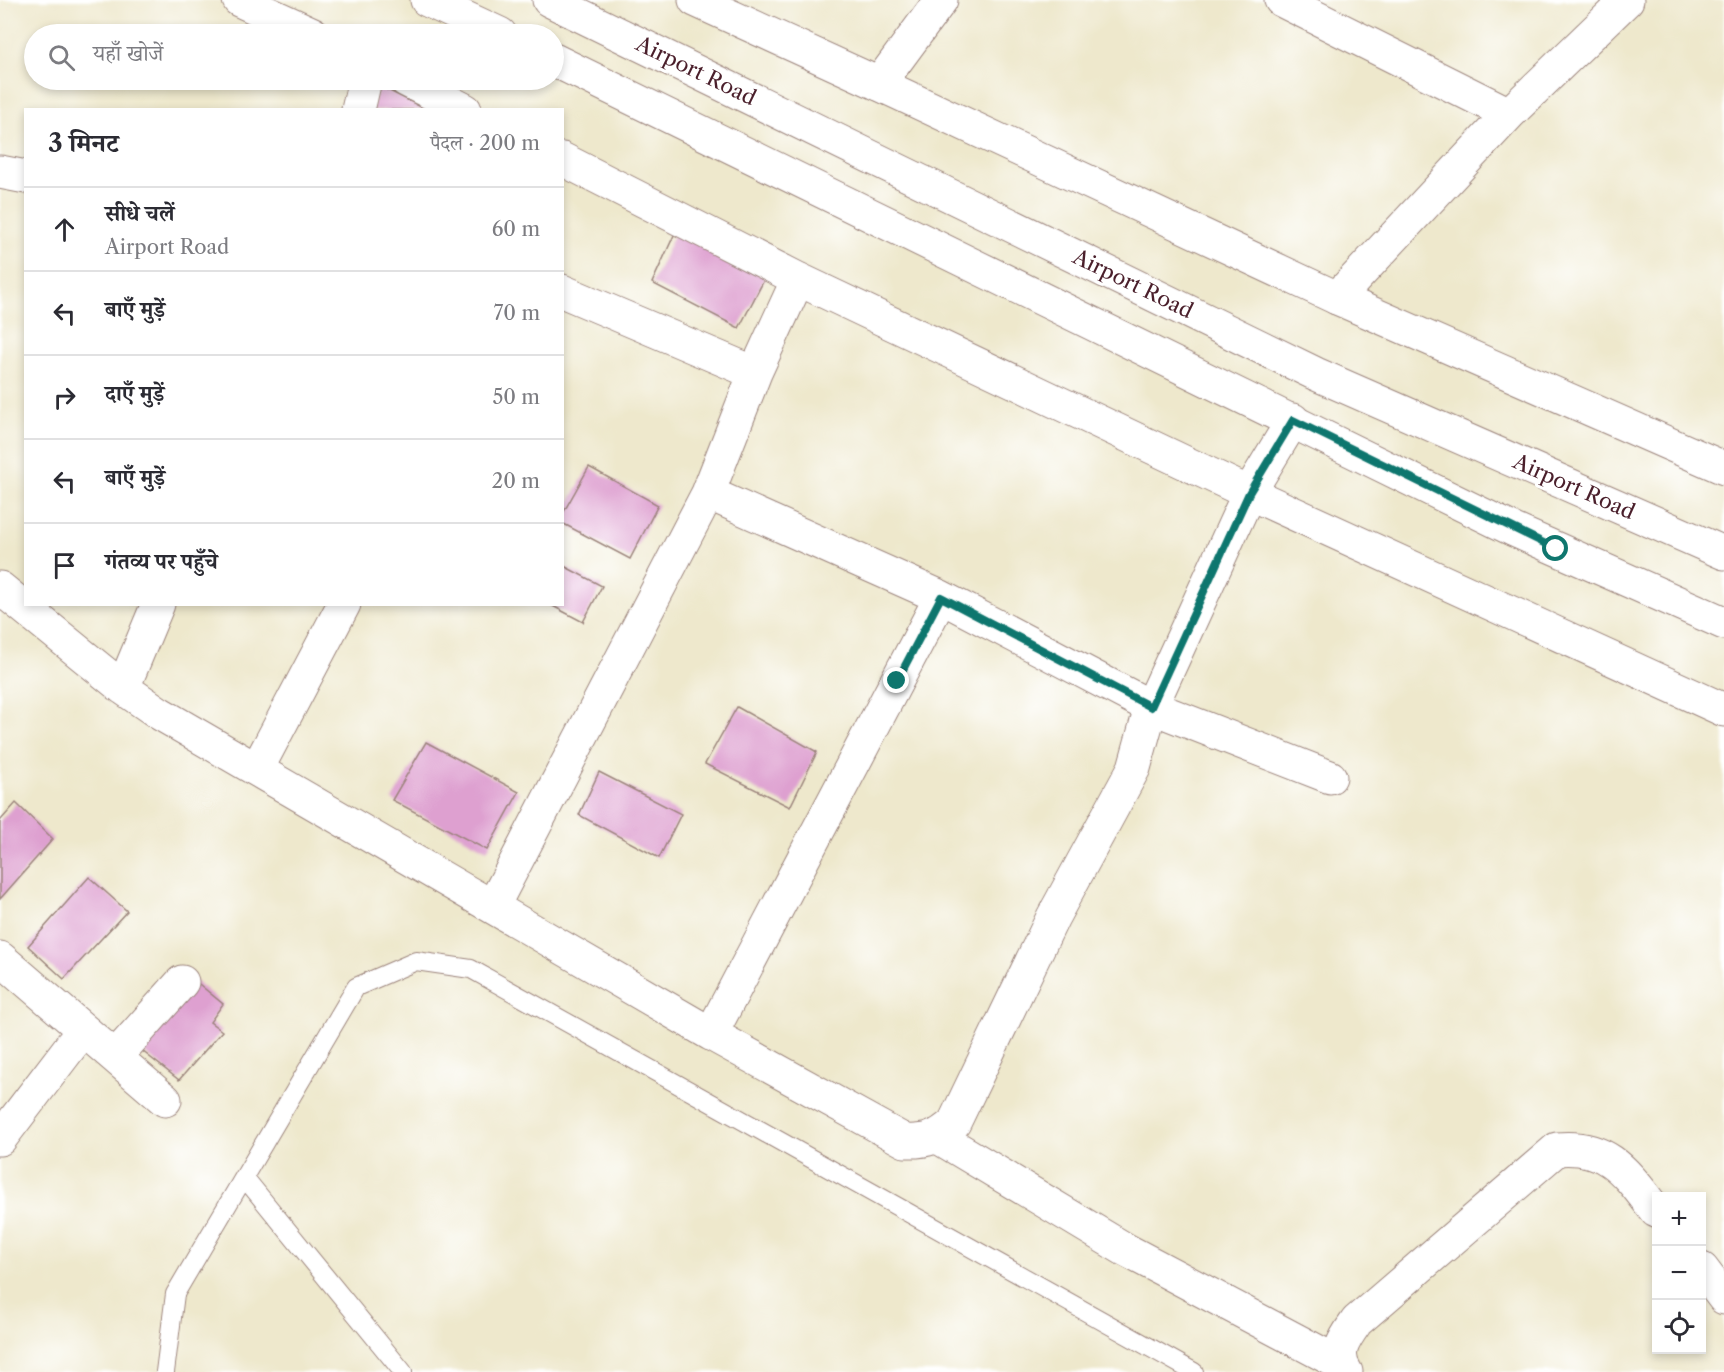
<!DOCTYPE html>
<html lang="hi">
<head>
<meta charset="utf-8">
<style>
  body { margin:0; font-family:"Libre Caslon Text","Noto Serif Devanagari",serif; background:#f7f7f7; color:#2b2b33 }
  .controls { position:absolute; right:18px; bottom:18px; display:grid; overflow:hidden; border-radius:0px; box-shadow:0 3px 9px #0003 }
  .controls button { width:54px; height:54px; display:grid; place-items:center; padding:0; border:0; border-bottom:2px solid #e1e1e2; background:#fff; color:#2b2b33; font:30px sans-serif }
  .stop { position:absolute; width:18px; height:18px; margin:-14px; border:4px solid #0f766e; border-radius:50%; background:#fff }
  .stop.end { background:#0f766e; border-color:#fff; box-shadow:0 2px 6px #0008 }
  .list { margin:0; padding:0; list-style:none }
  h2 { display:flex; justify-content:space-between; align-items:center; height:78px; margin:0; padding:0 24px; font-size:26px }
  h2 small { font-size:20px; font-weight:400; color:#7c7c81 }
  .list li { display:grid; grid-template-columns:39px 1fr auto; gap:18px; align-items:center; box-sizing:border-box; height:84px; padding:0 24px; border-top:2px solid #e1e1e2 }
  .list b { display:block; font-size:22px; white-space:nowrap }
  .list p { margin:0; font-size:20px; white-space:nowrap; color:#7c7c81 }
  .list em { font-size:20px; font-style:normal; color:#7c7c81 }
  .icon { flex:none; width:33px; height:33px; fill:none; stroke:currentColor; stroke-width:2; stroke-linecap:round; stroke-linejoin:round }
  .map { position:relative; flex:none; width:1724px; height:1372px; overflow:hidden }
  .search { position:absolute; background:#fff; box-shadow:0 3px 9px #0003; left:24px; top:24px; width:540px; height:66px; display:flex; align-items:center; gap:15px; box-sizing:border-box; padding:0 21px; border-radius:33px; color:#7c7c81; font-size:22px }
  .panel { position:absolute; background:#fff; box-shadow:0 3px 9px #0003; left:24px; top:108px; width:540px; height:498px; border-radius:0px }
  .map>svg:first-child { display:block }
  .building { fill:#dea0d0 }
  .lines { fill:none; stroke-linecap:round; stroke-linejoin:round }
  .lane-casing { stroke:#9c847c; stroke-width:20 }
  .street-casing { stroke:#9c847c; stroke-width:35 }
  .secondary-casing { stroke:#9c847c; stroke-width:35 }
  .lane { stroke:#fff; stroke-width:18 }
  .street { stroke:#fff; stroke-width:33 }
  .secondary { stroke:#fff; stroke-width:33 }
  .route { stroke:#0f766e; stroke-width:8 }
  .labels { text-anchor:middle; stroke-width:6; stroke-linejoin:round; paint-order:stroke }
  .street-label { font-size:21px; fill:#4a1f2b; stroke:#fff }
</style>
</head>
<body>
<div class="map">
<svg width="1724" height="1372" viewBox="0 0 1724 1372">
  <rect width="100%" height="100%" fill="#fff"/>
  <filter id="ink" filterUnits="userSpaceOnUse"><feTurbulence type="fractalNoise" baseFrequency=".0167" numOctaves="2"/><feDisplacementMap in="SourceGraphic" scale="12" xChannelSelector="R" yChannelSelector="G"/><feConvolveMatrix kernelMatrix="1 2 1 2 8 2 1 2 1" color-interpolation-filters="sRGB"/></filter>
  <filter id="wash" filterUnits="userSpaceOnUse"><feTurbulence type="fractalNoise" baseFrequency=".008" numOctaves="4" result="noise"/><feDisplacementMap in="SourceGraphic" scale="24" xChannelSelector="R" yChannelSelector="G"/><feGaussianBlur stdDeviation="1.35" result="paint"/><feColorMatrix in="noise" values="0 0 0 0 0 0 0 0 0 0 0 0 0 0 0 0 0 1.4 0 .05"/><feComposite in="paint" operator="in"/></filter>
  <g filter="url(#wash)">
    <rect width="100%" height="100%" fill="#eee8cc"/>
    <g id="blocks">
      <path class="building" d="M378,85l49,25h-55z
        M675,233l91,43 -27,52 -87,-45z
        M589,467l69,38 -28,54 -68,-36v-8z
        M562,565l40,21 -19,36 -34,-18h13z
        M737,707l80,45 -27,55 -85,-43z
        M426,742l93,50 -32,58 -95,-50z
        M599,772l82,42 -22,44 -80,-43z
        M16,803l37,36 -53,60v-78z
        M89,877l38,34 -63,68 -36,-33z
        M194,980l29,24 -13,18 12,9 -43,49 -42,-33z"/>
    </g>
  </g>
  <g filter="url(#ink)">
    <use href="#blocks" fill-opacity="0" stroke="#9c847c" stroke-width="1.5"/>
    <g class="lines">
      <g class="lane-casing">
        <path id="lane" d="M244,1177l159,195
          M165,1372l10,-78 181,-307 60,-26 55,8 723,403"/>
      </g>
      <g class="street-casing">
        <path id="street" d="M239,0l74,34
          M1281,0l228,114
          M406,80l59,30
          M879,84l62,-84
          M358,110l7,-30
          M562,159l236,120 451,214 475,217
          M0,172l26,5
          M562,291l193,82
          M1337,298l172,-184 118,-114
          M708,493l233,104 210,110 179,70
          M0,588l123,100 36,25 552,321 194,107c22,1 32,-3 49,-18l99,-206 81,-149 17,-61 98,-214 44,-73
          M123,688l35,-84
          M257,769l87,-165
          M493,906l215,-413 47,-120 43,-94
          M0,958l165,142
          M711,1034l230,-437
          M115,1057l67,-75
          M938,1137l188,113 215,114
          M0,1139l83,-109
          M1702,1269l22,29
          M1346,1372c-13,-19 -1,-34 11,-51l200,-172c52,-5 70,25 99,62"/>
      </g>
      <g class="secondary-casing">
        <path id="secondary" d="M427,0l73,34
          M549,0l767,374 408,179
          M695,0l184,84 458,214 387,170
          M554,60l960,470 210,93"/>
      </g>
      <use href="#lane" class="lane"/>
      <use href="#street" class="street"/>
      <use href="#secondary" class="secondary"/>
    </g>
  </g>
  <g class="lines" filter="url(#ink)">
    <path class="route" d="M897,681l44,-84 210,110 98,-214 44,-73 263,129"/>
  </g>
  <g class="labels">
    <g class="street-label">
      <text transform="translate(696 71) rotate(26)" y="7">Airport Road</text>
      <text transform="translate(1133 284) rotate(26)" y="7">Airport Road</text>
      <text transform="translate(1574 487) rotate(24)" y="7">Airport Road</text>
    </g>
  </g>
</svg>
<div class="controls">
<button>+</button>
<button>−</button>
<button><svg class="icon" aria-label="locate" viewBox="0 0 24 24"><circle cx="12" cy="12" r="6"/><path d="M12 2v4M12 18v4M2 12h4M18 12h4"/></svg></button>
</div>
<div class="stop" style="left:1556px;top:549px"></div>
<div class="stop end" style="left:897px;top:681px"></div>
<div class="search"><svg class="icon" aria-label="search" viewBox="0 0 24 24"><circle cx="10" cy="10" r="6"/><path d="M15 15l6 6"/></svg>यहाँ खोजें</div>
<section class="panel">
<h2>3 मिनट<small>पैदल · 200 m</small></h2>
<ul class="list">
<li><svg class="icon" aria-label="ahead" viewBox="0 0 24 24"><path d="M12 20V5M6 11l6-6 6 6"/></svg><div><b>सीधे चलें</b><p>Airport Road</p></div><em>60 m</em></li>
<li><svg class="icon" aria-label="left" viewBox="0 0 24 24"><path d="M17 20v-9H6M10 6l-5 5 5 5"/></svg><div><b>बाएँ मुड़ें</b></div><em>70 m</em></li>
<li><svg class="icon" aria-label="right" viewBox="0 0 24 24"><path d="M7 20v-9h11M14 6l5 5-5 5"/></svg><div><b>दाएँ मुड़ें</b></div><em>50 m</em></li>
<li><svg class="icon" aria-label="left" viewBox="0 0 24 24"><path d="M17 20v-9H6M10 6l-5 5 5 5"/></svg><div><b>बाएँ मुड़ें</b></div><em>20 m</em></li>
<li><svg class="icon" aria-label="arrive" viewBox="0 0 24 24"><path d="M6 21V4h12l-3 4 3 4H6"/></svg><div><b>गंतव्य पर पहुँचे</b></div></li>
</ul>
</section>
</div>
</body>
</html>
